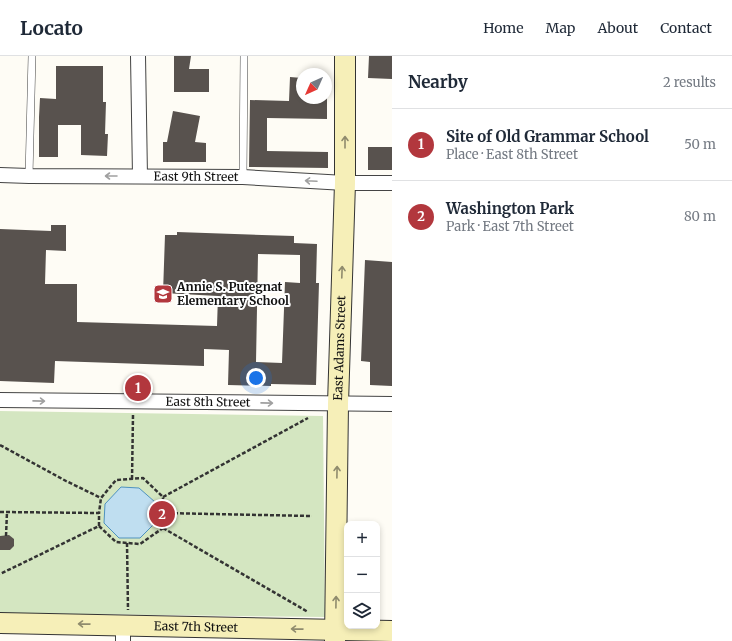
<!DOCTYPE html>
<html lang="en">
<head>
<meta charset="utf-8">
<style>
  body { margin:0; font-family:Merriweather,serif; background:#f6f6f7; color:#1f2937 }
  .controls { position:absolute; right:12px; bottom:12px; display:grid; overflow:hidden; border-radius:8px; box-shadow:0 2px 6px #0003 }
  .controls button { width:36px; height:36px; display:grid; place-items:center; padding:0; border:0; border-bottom:1px solid #e0e1e3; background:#fff; color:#1f2937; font:20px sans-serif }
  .compass { position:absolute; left:296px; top:12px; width:36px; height:36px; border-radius:50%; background:#fff; box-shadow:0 2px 6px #0003; rotate:225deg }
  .you { position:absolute; left:256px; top:322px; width:14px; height:14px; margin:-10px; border:3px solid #fff; border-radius:50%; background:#1a73e8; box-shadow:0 0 0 6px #1a73e833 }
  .badge { display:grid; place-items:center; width:26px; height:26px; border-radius:50%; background:#b2373d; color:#fff; font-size:13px; font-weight:700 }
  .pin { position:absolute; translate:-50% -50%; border:2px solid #fff; box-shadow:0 1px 4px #0006 }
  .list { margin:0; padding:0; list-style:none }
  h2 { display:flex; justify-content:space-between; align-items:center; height:52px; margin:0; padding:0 16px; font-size:17px }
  h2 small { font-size:13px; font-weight:400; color:#747a83 }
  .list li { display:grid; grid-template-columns:26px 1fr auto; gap:12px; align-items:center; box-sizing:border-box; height:72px; padding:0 16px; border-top:1px solid #e0e1e3 }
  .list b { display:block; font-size:15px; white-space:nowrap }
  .list p { margin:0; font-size:13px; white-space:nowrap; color:#747a83 }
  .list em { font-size:13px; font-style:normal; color:#747a83 }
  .icon { flex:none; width:22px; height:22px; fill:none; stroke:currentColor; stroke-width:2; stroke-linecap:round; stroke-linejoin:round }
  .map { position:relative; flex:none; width:392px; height:585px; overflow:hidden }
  header { display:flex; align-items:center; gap:24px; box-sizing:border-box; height:56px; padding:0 20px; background:#fff; border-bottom:1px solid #e0e1e3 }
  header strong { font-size:19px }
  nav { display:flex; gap:22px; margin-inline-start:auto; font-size:14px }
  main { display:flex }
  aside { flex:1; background:#fff }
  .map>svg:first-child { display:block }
  .green { fill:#d4e6c1 }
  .water { fill:#bfdef0; stroke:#4e92bf }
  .building { fill:#58524e; fill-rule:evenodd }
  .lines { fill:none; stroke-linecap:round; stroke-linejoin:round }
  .lane-casing { stroke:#444; stroke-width:8 }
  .street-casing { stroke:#444; stroke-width:16 }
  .secondary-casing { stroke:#333; stroke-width:22 }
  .path { stroke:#333; stroke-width:2.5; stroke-dasharray:4 2; stroke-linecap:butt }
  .lane { stroke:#fff; stroke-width:7 }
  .street { stroke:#fff; stroke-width:14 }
  .secondary { stroke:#f6efb8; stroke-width:20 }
  .oneway { stroke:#8f8b6d }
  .oneway2 { stroke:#a0a0a0 }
  .labels { text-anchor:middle; stroke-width:4; stroke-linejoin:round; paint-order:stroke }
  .street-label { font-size:12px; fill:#111; stroke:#fff }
  .poi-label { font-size:12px; font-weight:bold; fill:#111; stroke:#fff; text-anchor:start }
</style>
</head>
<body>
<header>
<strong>Locato</strong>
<nav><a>Home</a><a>Map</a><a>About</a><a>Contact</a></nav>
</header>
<main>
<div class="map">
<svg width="392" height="585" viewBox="0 0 392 585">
  <rect width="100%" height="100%" fill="#fefcf5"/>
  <path class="green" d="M0,355l323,5 2,201 -325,-4z"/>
  <path class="water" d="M121,431l18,1 16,14 -1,22 -14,14h-21l-15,-15 1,-19z"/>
  <path class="building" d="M174,0h17l-2,13h20v23h-35z
    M369,0h23v23l-24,-1z
    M56,10h47v36h3l-1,32h3l-1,22 -26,-1v-30h-23v32h-19v-40l1,-19 16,1z
    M290,21l12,1v20h25v21l-60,-1v33l61,1v16l-79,-1 1,-67 39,1z
    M173,55l27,5 -5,26 11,1v19h-43v-20h4z
    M368,91h24v23h-24z
    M51,169h15v26l-20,-1 -1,34h32v38l140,4 1,-30 -55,-3 2,-58h12v-3l117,4v7l23,1 -1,39h3l-3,102 -45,-1v2l-43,-1 1,-35 -25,-1v17l-149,-5 -1,22 -54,-2v-152l51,2zM258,198l42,1v28l-15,-1 -3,81 -26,-1z
    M365,204l27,2v124l-22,-1v-23l-9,-1z
    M9,479l5,4v7l-4,4h-10v-14z"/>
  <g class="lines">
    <g class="lane-casing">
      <path id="lane" d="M29,120l3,-120
        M243,121l1,-121"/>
    </g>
    <g class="street-casing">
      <g id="street">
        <path d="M138,0l2,120"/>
        <path id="s1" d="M0,119l29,1 214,1 102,6h47"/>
        <path id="s2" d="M0,344l392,4"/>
        <path d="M123,585v-16"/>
      </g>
    </g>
    <g class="secondary-casing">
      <g id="secondary">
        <path id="s3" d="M0,567l392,8"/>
        <path id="s4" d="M335,585l3,-237 7,-221v-127"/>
      </g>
    </g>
    <path class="path" d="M0,389l66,36 35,17
      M132,423l1,-64
      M163,441l145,-79
      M0,456l99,1v13l-99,48
      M162,457l150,3
      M99,470l17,16 24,2 23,-16v-31l-20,-19 -27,2 -15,18 -2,15
      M163,472l145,84
      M6,480l1,-24
      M127,487l1,67"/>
    <use href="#lane" class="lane"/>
    <use href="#street" class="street"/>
    <use href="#secondary" class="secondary"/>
  </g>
  <defs><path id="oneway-shaft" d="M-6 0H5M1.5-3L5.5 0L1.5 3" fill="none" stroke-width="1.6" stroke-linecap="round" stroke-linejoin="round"/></defs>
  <g class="oneway">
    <use href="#oneway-shaft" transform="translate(345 86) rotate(-90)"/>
    <use href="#oneway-shaft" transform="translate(342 216) rotate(-88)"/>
    <use href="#oneway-shaft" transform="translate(337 416) rotate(-89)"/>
    <use href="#oneway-shaft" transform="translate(336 546) rotate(-89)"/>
    <use href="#oneway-shaft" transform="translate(84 568) rotate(-179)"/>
    <use href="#oneway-shaft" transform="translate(297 573) rotate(-179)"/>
  </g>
  <g class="oneway2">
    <use href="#oneway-shaft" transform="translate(111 120) rotate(-180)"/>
    <use href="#oneway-shaft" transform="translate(311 125) rotate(-177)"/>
    <use href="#oneway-shaft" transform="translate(39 345) rotate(1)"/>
    <use href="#oneway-shaft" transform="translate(267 347) rotate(1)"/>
  </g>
  <defs>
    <g id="school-square" transform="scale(1)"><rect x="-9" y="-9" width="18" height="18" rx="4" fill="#b2373d" stroke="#fff"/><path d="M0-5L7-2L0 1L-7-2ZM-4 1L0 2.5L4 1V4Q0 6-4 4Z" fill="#fff"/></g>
  </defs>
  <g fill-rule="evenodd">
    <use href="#school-square" x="163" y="238"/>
  </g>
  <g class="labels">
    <g class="street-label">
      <text dy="4" stroke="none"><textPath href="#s1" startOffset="196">East 9th Street</textPath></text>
      <text dy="4" stroke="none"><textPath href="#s4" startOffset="293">East Adams Street</textPath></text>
      <text dy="4" stroke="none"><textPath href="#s2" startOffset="208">East 8th Street</textPath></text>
      <text dy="4" stroke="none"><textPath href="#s3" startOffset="196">East 7th Street</textPath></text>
    </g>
    <g class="poi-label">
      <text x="177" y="235">Annie S. Putegnat<tspan x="177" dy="14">Elementary School</tspan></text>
    </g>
  </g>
</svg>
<div class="controls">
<button>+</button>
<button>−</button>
<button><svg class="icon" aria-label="layers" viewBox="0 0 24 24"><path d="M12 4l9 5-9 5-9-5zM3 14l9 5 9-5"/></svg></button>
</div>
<svg class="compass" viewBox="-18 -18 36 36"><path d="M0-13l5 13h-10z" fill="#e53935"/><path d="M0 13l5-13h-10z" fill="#747a83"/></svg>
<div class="you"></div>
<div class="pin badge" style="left:138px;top:332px">1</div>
<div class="pin badge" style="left:162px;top:458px">2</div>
</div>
<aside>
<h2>Nearby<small>2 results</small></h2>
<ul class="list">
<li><span class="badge">1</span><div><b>Site of Old Grammar School</b><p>Place · East 8th Street</p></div><em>50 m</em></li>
<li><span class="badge">2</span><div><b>Washington Park</b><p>Park · East 7th Street</p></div><em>80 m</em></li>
</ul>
</aside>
</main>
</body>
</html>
